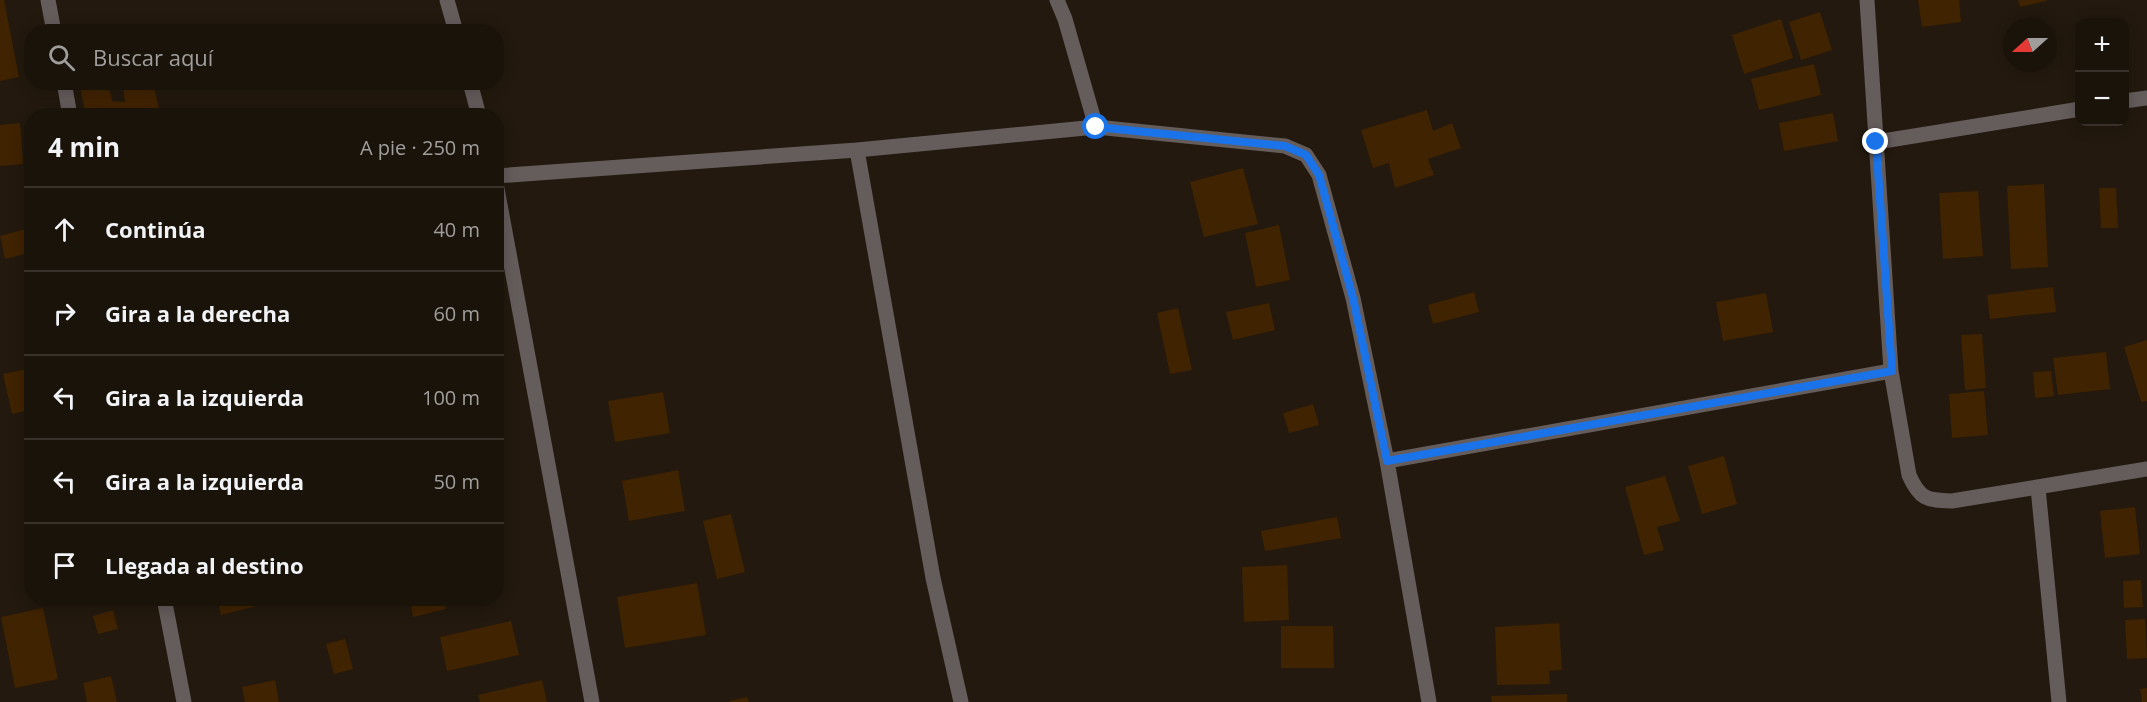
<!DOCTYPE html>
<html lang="es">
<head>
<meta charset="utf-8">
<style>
  body { margin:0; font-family:"Open Sans",sans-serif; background:#272018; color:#f1f3f6 }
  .controls { position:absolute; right:18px; top:18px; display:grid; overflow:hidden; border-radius:12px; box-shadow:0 3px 15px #0003 }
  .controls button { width:54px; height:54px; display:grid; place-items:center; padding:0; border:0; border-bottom:2px solid #38322b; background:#1a130a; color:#f1f3f6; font:30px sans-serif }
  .compass { position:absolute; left:2003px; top:18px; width:54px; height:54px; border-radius:50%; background:#1a130a; box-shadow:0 3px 15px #0003; rotate:249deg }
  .stop { position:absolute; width:18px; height:18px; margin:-14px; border:4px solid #1a73e8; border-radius:50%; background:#fff }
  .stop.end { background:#1a73e8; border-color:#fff; box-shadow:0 2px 6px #0008 }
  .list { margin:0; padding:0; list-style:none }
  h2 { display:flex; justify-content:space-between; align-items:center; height:78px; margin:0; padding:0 24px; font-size:26px }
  h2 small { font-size:20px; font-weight:400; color:#9f9e9c }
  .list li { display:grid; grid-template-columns:39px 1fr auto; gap:18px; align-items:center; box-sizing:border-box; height:84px; padding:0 24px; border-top:2px solid #38322b }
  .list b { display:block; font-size:22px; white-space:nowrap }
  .list em { font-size:20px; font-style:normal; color:#9f9e9c }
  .icon { flex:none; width:33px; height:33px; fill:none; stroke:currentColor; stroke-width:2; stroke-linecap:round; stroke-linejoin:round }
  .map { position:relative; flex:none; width:2147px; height:702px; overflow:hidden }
  .search { position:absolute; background:#1a130a; box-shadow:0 3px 15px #0003; left:24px; top:24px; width:480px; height:66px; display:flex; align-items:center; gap:15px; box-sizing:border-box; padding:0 21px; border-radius:24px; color:#9f9e9c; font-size:22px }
  .panel { position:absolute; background:#1a130a; box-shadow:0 3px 15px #0003; left:24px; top:108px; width:480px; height:498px; border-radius:24px }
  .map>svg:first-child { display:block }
  .building { fill:#402300 }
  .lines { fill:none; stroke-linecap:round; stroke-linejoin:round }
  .minor { stroke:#655c5c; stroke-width:15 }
  .route { stroke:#1a73e8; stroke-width:8 }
</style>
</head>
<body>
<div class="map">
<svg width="2147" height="702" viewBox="0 0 2147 702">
  <rect width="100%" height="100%" fill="#23190e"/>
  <path class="building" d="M0,0h4l15,77 -19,4z
    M1918,0h41l2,22 -39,5z
    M2018,0h28v1l-26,6z
    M1820,12l12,38 -31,10 -12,-38z
    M1781,19l12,39 -49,16 -12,-39z
    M97,26l1,6h-25v-2z
    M1814,64l7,31 -62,15 -8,-31z
    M79,82h29l4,19 13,1 -3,-20h31l7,31 -74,3z
    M1427,110l6,21 19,-8 9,25 -33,11 6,16 -39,13 -6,-25 -16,5 -12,-38z
    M1833,113l5,28 -54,10 -5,-28z
    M20,123l3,41 -23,2v-41z
    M1243,168l15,56 -54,13 -14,-55z
    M2044,184l4,83 -37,2 -4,-83z
    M2099,188h17l2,40h-17z
    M1978,191l5,65 -40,3 -4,-66z
    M1279,225l11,55 -34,7 -11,-54z
    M26,229l6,23 -27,7 -5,-23z
    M2053,287l3,25 -66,7 -3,-24z
    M1474,292l5,20 -46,12 -5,-19z
    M1766,293l7,39 -50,9 -7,-39z
    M1269,303l6,27 -42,10 -7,-28z
    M1178,308l14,62 -22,4 -13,-61z
    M1982,334l4,54 -21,2 -4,-55z
    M2147,340v61l-6,1 -17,-55z
    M2106,352l4,37 -52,6 -5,-37z
    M32,368v41l-20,5 -9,-40z
    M2051,371l3,25 -19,2 -2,-26z
    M1984,391l4,44 -36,3 -3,-44z
    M663,392l7,41 -55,9 -7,-41z
    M1313,404l6,21 -30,8 -6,-20z
    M1724,456l13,48 -35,10 -14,-48z
    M678,470l7,41 -56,10 -7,-40z
    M1665,476l15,45 -23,6 7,23 -20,5 -19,-68z
    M2135,507l5,47 -35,4 -5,-47z
    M731,514l14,58 -28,7 -14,-58z
    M1337,517l4,21 -76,13 -4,-20z
    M1287,565l2,55 -45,2 -2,-55z
    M2141,580l2,27 -19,1 -1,-27z
    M697,583l9,52 -81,13 -8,-51z
    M46,598h21v2l-20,4z
    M217,598h51l1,5 -48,12z
    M410,598h33l3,11 -33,8z
    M43,608l15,71 -43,9 -14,-71z
    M113,610l5,19 -20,5 -5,-18z
    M2145,619l2,39 -20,1 -2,-39z
    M511,621l8,34 -72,16 -7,-34z
    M1559,623l3,47 -13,1 1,13 -53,1 -2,-58z
    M1281,626h52l1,42h-53z
    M345,639l8,30 -19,5 -8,-30z
    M111,676l6,26h-30l-4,-19z
    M275,680l4,22h-34l-3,-15z
    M542,680l5,22h-67l-2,-7z
    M2147,688v14h-5l-2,-13z
    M1567,694v8h-75l-1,-6z
    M747,697l2,5h-19l-1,-1z"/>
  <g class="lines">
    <path class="minor" d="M48,0l6,32
      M447,0l9,32
      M1057,0l8,19 31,108
      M1867,0l24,371 18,104c11,25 18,25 43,26l195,-32
      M64,82l6,34
      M470,82l9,34
      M2124,101l23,-3
      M1877,142l203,-33
      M857,150l76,428 28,124
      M496,176l361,-26 239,-23 189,19 21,9 13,20 34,123 34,163 42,241
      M496,183l96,519
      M1387,461l504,-90
      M2038,488l21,214
      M164,598l20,104"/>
  </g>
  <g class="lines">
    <path class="route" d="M1096,127l189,19 21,9 13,20 34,123 34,163 505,-90 -16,-229"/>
  </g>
</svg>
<div class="controls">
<button>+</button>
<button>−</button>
</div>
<svg class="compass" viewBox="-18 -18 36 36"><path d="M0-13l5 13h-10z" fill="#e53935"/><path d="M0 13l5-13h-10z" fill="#9f9e9c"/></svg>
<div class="stop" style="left:1096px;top:127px"></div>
<div class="stop end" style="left:1876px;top:142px"></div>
<div class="search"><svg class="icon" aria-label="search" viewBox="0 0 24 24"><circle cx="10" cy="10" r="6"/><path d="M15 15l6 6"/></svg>Buscar aquí</div>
<section class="panel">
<h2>4 min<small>A pie · 250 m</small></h2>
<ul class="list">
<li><svg class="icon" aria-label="ahead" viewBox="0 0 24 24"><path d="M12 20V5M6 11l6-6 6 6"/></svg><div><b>Continúa</b></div><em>40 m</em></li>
<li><svg class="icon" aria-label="right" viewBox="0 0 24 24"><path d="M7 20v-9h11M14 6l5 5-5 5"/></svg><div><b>Gira a la derecha</b></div><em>60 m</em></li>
<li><svg class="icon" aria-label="left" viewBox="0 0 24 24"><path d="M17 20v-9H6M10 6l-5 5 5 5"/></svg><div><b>Gira a la izquierda</b></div><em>100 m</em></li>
<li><svg class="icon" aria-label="left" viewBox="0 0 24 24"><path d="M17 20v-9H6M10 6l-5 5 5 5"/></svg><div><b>Gira a la izquierda</b></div><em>50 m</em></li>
<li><svg class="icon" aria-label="arrive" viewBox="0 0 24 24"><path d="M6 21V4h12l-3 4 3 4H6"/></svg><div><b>Llegada al destino</b></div></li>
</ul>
</section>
</div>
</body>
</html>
